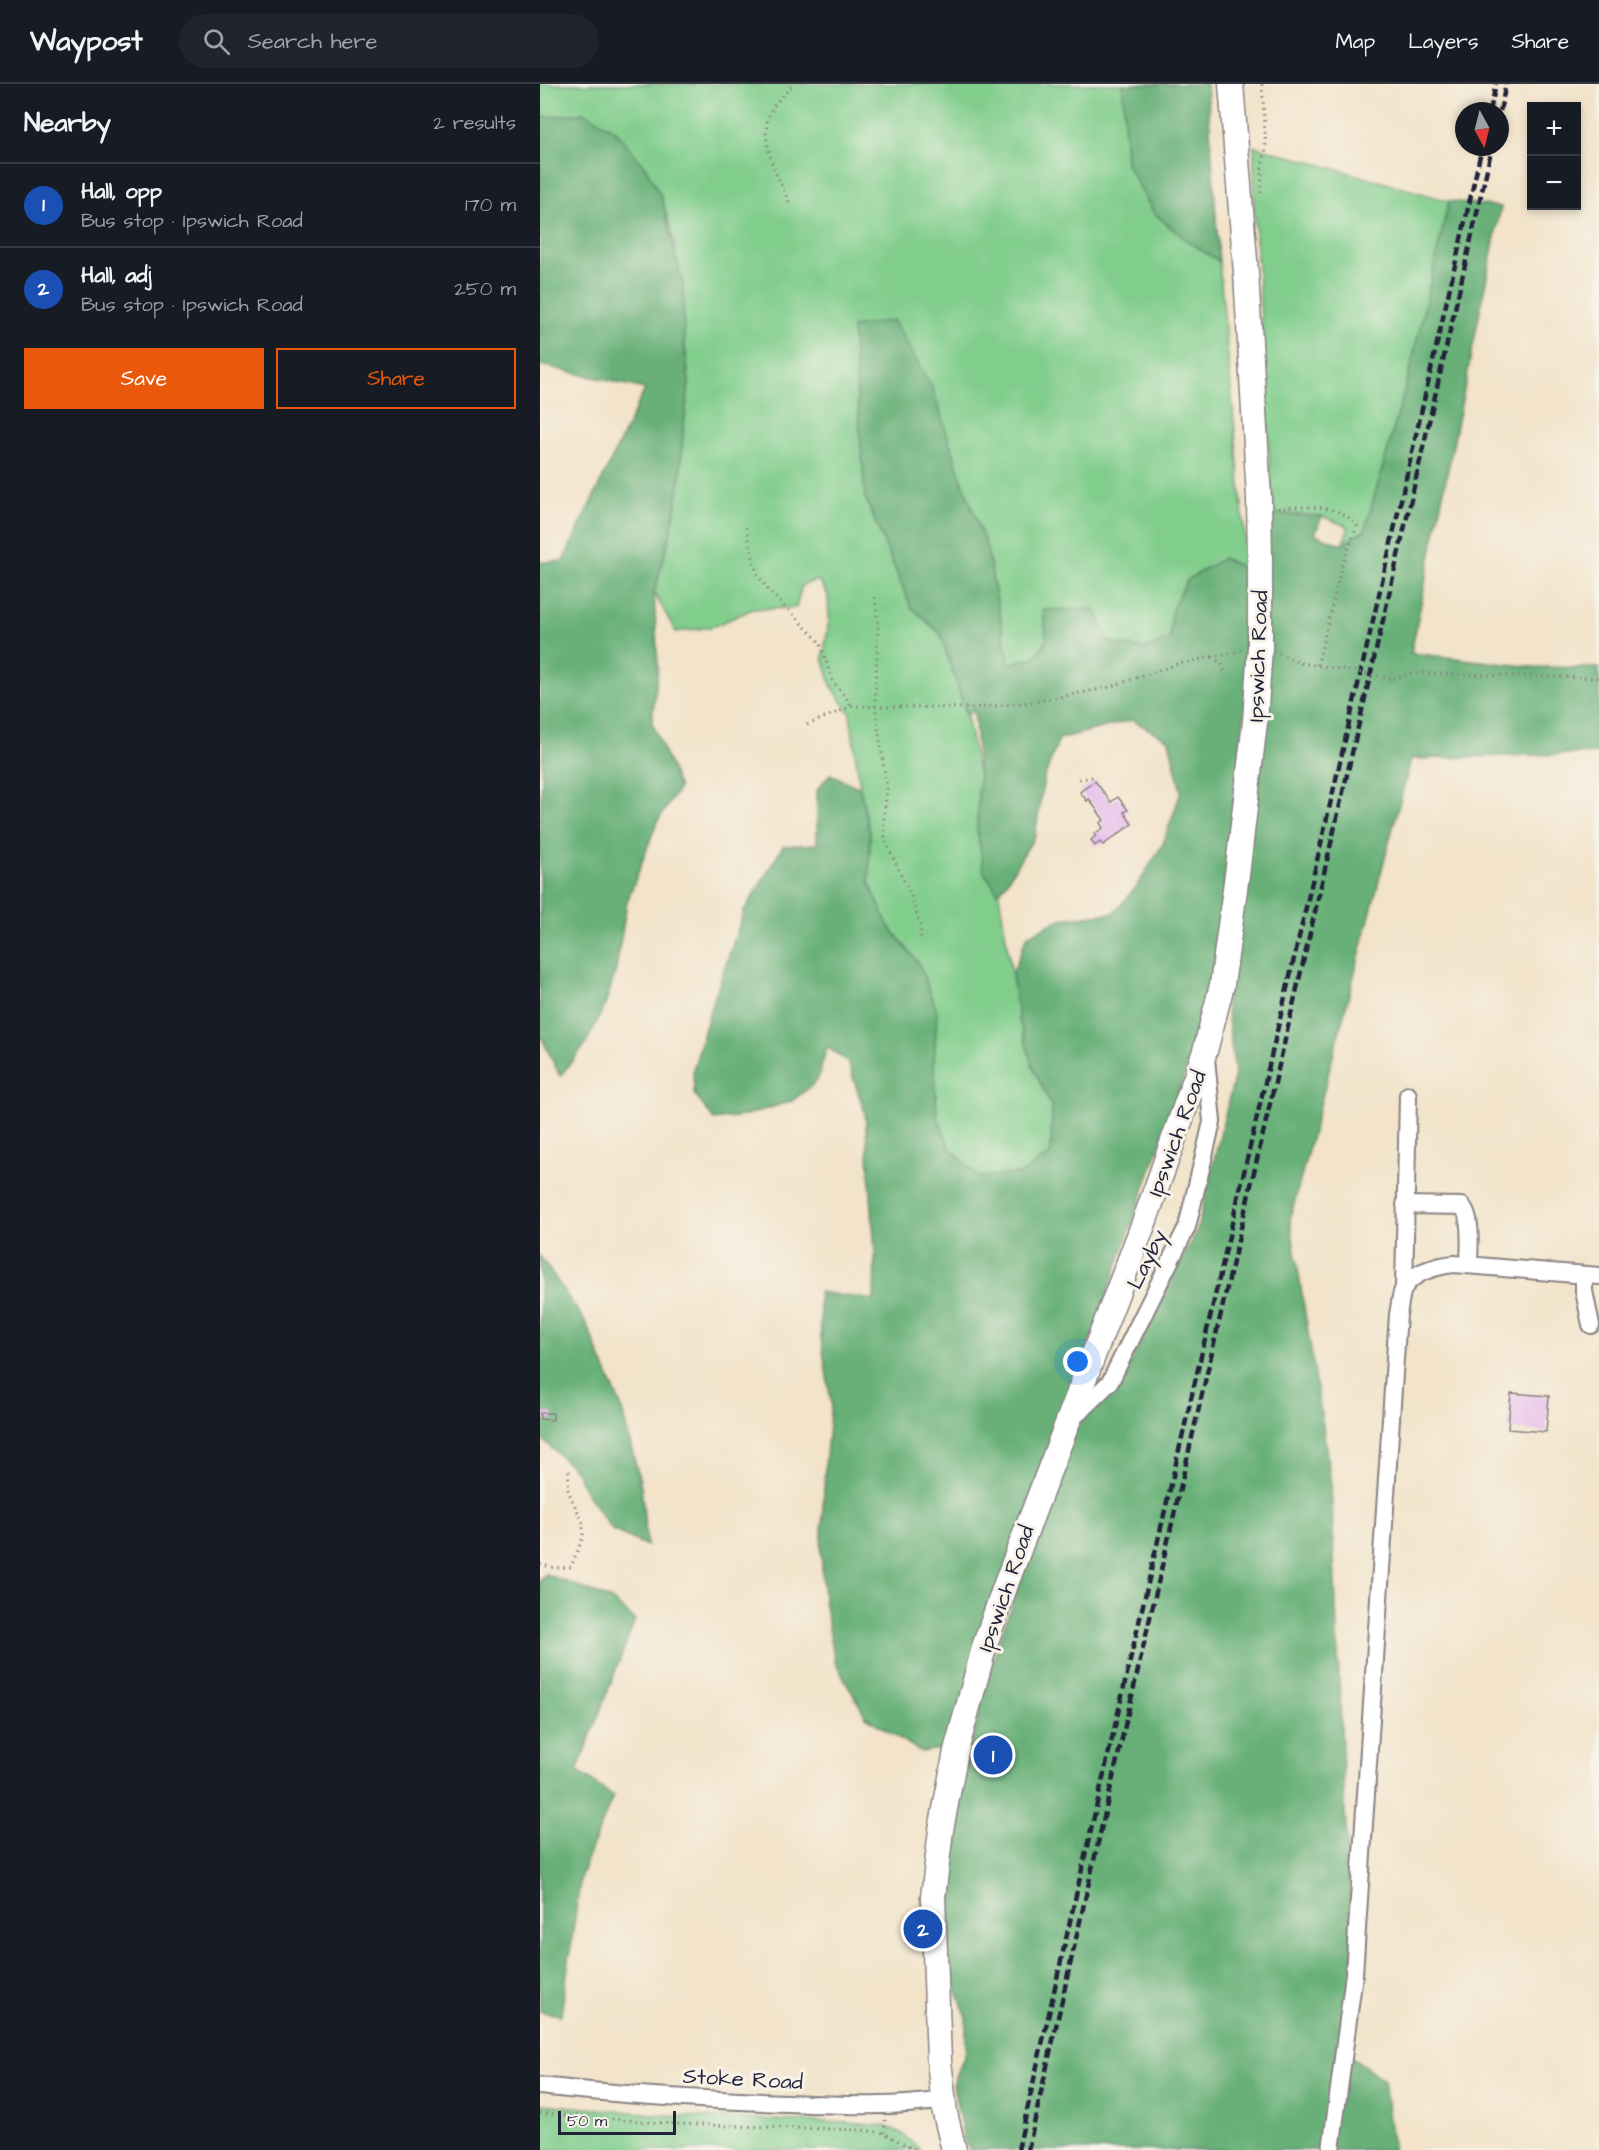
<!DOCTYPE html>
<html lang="en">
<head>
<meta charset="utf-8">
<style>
  body { margin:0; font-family:"Architects Daughter",sans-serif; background:#20242c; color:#f1f3f6 }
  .controls { position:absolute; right:18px; top:18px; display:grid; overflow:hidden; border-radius:0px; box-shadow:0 3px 9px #0003 }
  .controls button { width:54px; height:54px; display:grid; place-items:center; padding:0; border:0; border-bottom:2px solid #363941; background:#171b24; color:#f1f3f6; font:30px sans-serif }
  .compass { position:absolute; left:915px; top:18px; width:54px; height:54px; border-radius:50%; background:#171b24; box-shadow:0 3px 9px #0003; rotate:173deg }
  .scale { position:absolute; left:18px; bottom:15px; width:118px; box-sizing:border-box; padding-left:6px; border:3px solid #22223b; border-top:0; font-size:16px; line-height:21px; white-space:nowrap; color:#22223b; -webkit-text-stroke:4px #f7f3e8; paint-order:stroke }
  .you { position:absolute; left:538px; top:1278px; width:21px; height:21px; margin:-15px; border:4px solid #fff; border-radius:50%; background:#1a73e8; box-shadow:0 0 0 9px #1a73e833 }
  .badge { display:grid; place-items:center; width:39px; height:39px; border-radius:50%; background:#ea580c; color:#fff; font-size:20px; font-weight:700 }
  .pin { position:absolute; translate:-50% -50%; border:3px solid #fff; box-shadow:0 2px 6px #0006 }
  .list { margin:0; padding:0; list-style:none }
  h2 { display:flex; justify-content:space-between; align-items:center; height:78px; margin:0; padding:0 24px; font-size:26px }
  h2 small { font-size:20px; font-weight:400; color:#9ea1a6 }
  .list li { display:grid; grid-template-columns:39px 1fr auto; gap:18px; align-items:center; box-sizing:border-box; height:84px; padding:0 24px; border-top:2px solid #363941 }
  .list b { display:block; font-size:22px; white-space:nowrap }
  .list p { margin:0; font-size:20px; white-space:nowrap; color:#9ea1a6 }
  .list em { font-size:20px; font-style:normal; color:#9ea1a6 }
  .actions { display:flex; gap:12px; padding:18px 24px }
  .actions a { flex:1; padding:14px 0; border:2px solid #ea580c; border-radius:0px; text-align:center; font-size:21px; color:#ea580c }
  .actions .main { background:#ea580c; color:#fff }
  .icon { flex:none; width:33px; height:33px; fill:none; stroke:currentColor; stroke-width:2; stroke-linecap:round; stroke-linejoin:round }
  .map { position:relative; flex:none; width:1059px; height:2066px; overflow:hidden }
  header { display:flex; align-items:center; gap:36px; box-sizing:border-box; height:84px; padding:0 30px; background:#171b24; border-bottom:2px solid #363941 }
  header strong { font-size:28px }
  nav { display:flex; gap:33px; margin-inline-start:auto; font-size:21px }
  .search { width:420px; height:54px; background:#20242c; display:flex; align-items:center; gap:15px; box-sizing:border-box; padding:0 21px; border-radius:33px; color:#9ea1a6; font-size:22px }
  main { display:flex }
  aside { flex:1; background:#171b24 }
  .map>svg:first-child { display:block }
  .green { fill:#80cd8c; stroke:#517864; stroke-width:1.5 }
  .forest { fill:#68b078; stroke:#45695a; stroke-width:1.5 }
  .building { fill:#e3aeec }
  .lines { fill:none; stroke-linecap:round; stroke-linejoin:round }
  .minor-casing { stroke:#8a8282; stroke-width:20 }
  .highway-casing { stroke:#8a8282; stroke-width:27 }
  .path { stroke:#8a8282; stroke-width:3; stroke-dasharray:1.5 4.5; stroke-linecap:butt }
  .minor { stroke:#fff; stroke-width:16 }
  .highway { stroke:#fff; stroke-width:24 }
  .rail { stroke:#22223b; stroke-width:4.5; stroke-dasharray:9 4.5; stroke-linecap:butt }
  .path-bridge { stroke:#8a8282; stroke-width:3; stroke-dasharray:1.5 4.5; stroke-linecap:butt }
  .labels { text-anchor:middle; stroke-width:6; stroke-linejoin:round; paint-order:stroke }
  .street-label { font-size:22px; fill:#22223b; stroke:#f7f3e8 }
</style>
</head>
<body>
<header>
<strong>Waypost</strong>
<div class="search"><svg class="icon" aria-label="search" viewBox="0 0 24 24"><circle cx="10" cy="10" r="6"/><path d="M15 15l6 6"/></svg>Search here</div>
<nav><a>Map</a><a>Layers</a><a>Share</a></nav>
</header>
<main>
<aside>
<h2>Nearby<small>2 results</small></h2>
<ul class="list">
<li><span class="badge" style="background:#1a4fb4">1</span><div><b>Hall, opp</b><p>Bus stop · Ipswich Road</p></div><em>170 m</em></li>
<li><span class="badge" style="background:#1a4fb4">2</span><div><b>Hall, adj</b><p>Bus stop · Ipswich Road</p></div><em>250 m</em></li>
</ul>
<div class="actions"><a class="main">Save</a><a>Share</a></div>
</aside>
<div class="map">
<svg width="1059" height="2066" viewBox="0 0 1059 2066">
  <rect width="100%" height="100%" fill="#f7f3e8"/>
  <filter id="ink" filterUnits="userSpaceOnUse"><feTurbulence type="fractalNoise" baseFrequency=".0167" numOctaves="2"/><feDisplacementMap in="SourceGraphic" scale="12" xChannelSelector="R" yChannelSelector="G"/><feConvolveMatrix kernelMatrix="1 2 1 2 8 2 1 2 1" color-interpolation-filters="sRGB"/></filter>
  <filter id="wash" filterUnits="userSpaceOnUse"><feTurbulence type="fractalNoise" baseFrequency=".008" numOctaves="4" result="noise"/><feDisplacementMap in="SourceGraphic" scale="24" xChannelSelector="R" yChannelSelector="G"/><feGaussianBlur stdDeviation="1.35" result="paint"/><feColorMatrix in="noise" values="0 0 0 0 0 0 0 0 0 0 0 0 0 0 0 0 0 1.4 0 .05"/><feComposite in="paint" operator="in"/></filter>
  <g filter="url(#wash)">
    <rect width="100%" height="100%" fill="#f2e3c9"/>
    <path class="green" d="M0,0h583l3,79 28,50 33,28 32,20 29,309 -25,-12 -51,51 -2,30 -26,10 -36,-8 -64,-31 3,30 -12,17 -26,7 -22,-115 -26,-71 -101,-62 5,81 46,110 29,26 27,83 12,61 -2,52 7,43 15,22 20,126 15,50 18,37 -1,46 -30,21 -43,3 -28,-29 -13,-32 -3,-51 -15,-101 -31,-39 -19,-43 1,-48 -10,-46 -10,-75 -19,-28 -8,-27 6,-37 -1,-26 -10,-15 -16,5 -6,23 -43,1 -41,18 -36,5 -22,-39 17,-62 9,-50 3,-49 6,-49 -15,-142 -13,-45 -16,-29 -60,-54 -45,5z
      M714,62l195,55 -39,170 -45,159 -23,15 7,-18 -27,-11 -49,-2 -19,-308z
      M0,2020l137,12 173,7 35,3 16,7 20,17h-381z"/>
    <path class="forest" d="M583,0h84l12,177 -32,-20 -33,-28 -28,-50z
      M45,29l32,19 28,35 16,29 22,88 1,57 5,42 -6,49 -3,49 -9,50 -17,62 4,74 -6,55 27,66 -22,34 -30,80 -11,67 -10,34 -21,42 -25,31 -20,-42v-203l3,-88 -3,-5v-176l23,-1 82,-172 -105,-24v-247z
      M909,117l52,6 -90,446 122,14 66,1v85l-188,6 -121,460 33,207 8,60 12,288 11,200 -10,77 40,29 9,70h-423l-6,-9 -11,-56 13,-34v-36l-16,-41 -6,-22 2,-56 7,-67 16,-79 29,-107 77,-215 45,-44 77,-154 38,-156 -9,-71 43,-486 4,-3 49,2 -7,18 27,11 23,-15 45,-159z
      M353,236l40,69 28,89 26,71 22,115 26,-7 12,-16 -4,-31 52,-1 13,33 36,7 26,-10 2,-30 15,-29 36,-22 25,12 3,91 -41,342 -263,745 -26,4 -55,-35 -31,-55 -11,-62 -3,-49 4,-85 6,-63 -10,-65 -2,-46 55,8 1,-48 -10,-139 -17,-51 -21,-15 -10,34 -25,20 -49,15 -29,4 -20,-26 -1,-24 17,-59 34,-100 39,-65 34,-2v-54l13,-16 30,14 10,46 -1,48 19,43 31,39 18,47 -3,54 3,51 13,32 28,29 43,-3 30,-21 1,-46 -18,-37 -15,-50 -7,-45 15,-39 33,-17 54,-6 23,-27 25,-40 19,-54 -12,-52 -37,-20 -73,19 -15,39 -9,58 -36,58 -15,-22 -7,-43 2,-52 -5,-68 -7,7 -27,-83 -29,-26 -46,-110 -13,-170z
      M0,1172l46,67 35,83 20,80 6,60 -35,-16 -26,-37 -10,-22 -36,-34z
      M6,1490l64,25 25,21 -58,151 36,25 -32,79 -20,140 -21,-3v-433z"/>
    <g id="blocks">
      <path class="building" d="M555,697l16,21 7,-5 10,13 -4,2 8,12 -29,21 -3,-3 -5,4 -4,-6 5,-4 -2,-2 9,-6 -3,-5 4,-3 -15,-21 -2,2 -7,-9z
        M971,1309l38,3 -3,36 -38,-3z
        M0,1329h13v7l-13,-1z"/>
    </g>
  </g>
  <g filter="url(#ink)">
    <use href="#blocks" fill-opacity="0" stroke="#8a8282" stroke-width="1.5"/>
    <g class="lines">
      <g class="minor-casing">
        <path id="minor" d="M865,1121l57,1c11,11 7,44 7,59
          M1044,1191v16l7,34
          M864,1204l4,-193
          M533,1334l37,-36 77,-155 25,-105 -6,-64
          M0,2002c82,9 165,14 248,17 52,2 104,5 156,-3
          M791,2066l23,-176 44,-660c2,-8 2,-17 5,-24 8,-18 34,-24 51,-26l145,12"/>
      </g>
      <g class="highway-casing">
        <path id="highway" d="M414,2066l-9,-37 -6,-52 -6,-164 8,-67 15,-79 29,-107 22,-63 138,-361 60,-169 17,-66 16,-118 17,-145 5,-75v-86l-1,-63 -13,-225 -15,-189"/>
      </g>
      <path class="path" d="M721,109l1,-28 4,-16 -4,-65
        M249,118c-11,-24 -31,-62 -19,-89 5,-12 16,-19 23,-29
        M738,424c26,-1 61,-6 79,18l-15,39 -25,102
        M206,443l10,43 4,8 8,12 52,52 12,38 20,26
        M335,513l3,28 -3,81 12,83 -3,27 1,24 26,56 9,28 1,16
        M739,569l20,10 43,6
        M672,573l9,6 3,8
        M853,595l19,-6 187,5
        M267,641l45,-19 121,2 60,-6 73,-14 71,-24 64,-13
        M539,695l14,-2
        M0,1480l14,4 17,-1 12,-30v-14l-15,-32 1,-21
        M0,2029l135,11 186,6 23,3 31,17
        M344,2049l1,-13"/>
      <use href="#minor" class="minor"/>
      <use href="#highway" class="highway"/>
      <path class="rail" d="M950,27l6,-27
        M960,27l6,-27
        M478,2066c151,-669 312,-1335 464,-2003
        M488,2066c151,-669 312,-1335 464,-2003"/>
      <path class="path-bridge" d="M802,585l51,10"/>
    </g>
  </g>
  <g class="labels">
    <g class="street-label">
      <text transform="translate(717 572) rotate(-88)" y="8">Ipswich Road</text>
      <text transform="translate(636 1049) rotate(-70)" y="8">Ipswich Road</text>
      <text transform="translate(606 1175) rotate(-64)" y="8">Layby</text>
      <text transform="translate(465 1504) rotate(-71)" y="8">Ipswich Road</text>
      <text transform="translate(203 1994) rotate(3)" y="8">Stoke Road</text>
    </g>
  </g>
</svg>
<div class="controls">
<button>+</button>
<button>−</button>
</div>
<svg class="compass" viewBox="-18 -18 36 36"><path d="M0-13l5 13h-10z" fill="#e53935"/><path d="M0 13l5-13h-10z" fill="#9ea1a6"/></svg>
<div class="scale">50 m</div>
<div class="you"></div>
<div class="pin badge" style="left:453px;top:1671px;background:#1a4fb4">1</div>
<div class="pin badge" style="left:383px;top:1845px;background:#1a4fb4">2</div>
</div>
</main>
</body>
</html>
